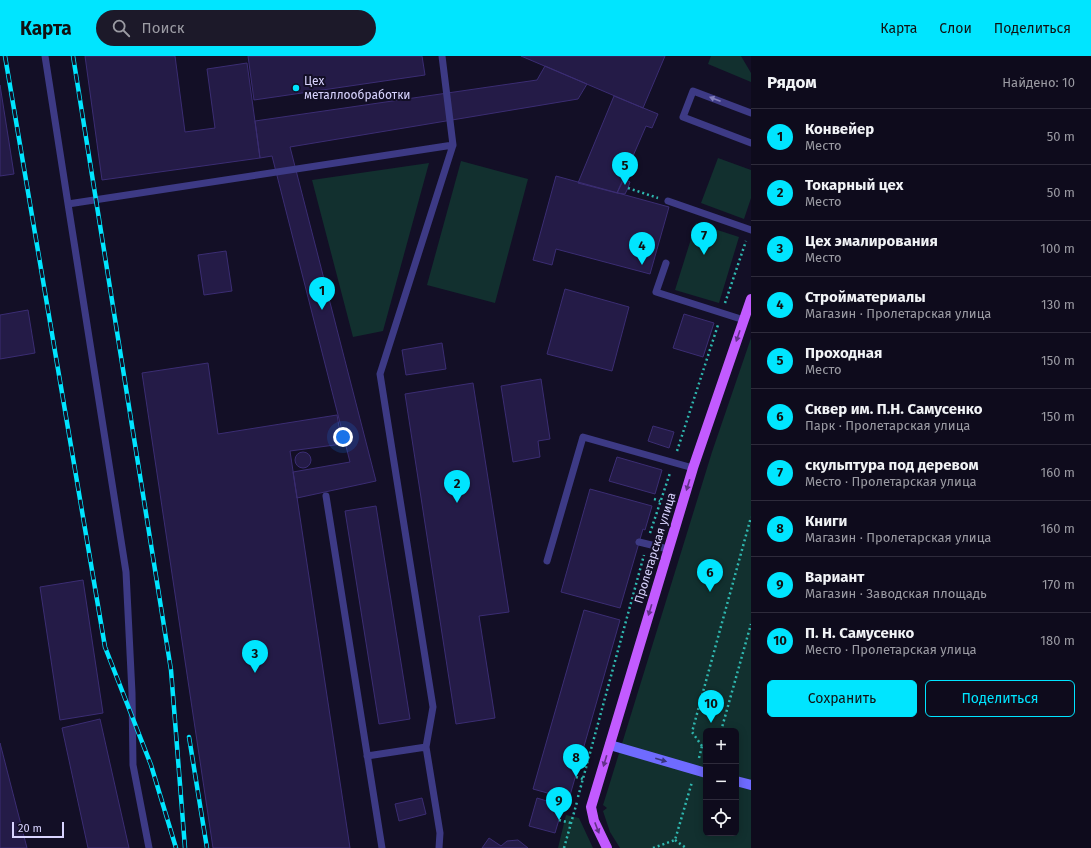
<!DOCTYPE html>
<html lang="ru">
<head>
<meta charset="utf-8">
<style>
  body { margin:0; font-family:"Fira Sans",sans-serif; background:#1c1929; color:#f1f3f6 }
  .controls { position:absolute; right:12px; bottom:12px; display:grid; overflow:hidden; border-radius:6px; box-shadow:0 2px 10px #0003 }
  .controls button { width:36px; height:36px; display:grid; place-items:center; padding:0; border:0; border-bottom:1px solid #2e2b3b; background:#0e0b1c; color:#f1f3f6; font:20px sans-serif }
  .scale { position:absolute; left:12px; bottom:10px; width:52px; box-sizing:border-box; padding-left:4px; border:2px solid #d9d4ff; border-top:0; font-size:11px; line-height:14px; white-space:nowrap; color:#d9d4ff; -webkit-text-stroke:3px #130f26; paint-order:stroke }
  .you { position:absolute; left:343px; top:381px; width:14px; height:14px; margin:-10px; border:3px solid #fff; border-radius:50%; background:#1a73e8; box-shadow:0 0 0 6px #1a73e833 }
  .badge { display:grid; place-items:center; width:26px; height:26px; border-radius:50%; background:#00e5ff; color:#111; font-size:13px; font-weight:700 }
  .pin { position:absolute; translate:-50% -33px; filter:drop-shadow(0 1px 2px #0008) }
  .pin::after { content:''; position:absolute; top:21px; width:14px; height:12px; background:inherit; clip-path:polygon(0 0,100% 0,50% 100%) }
  .list { margin:0; padding:0; list-style:none }
  h2 { display:flex; justify-content:space-between; align-items:center; height:52px; margin:0; padding:0 16px; font-size:17px }
  h2 small { font-size:13px; font-weight:400; color:#9b9ba3 }
  .list li { display:grid; grid-template-columns:26px 1fr auto; gap:12px; align-items:center; box-sizing:border-box; height:56px; padding:0 16px; border-top:1px solid #2e2b3b }
  .list b { display:block; font-size:15px; white-space:nowrap }
  .list p { margin:0; font-size:13px; white-space:nowrap; color:#9b9ba3 }
  .list em { font-size:13px; font-style:normal; color:#9b9ba3 }
  .actions { display:flex; gap:8px; padding:12px 16px }
  .actions a { flex:1; padding:9px 0; border:1px solid #00e5ff; border-radius:6px; text-align:center; font-size:14px; color:#00e5ff }
  .actions .main { background:#00e5ff; color:#111 }
  .icon { flex:none; width:22px; height:22px; fill:none; stroke:currentColor; stroke-width:2; stroke-linecap:round; stroke-linejoin:round }
  .map { position:relative; flex:none; width:751px; height:792px; overflow:hidden }
  header { display:flex; align-items:center; gap:24px; box-sizing:border-box; height:56px; padding:0 20px; background:#00e5ff; color:#111 }
  header strong { font-size:19px }
  nav { display:flex; gap:22px; margin-inline-start:auto; font-size:14px }
  .search { width:280px; height:36px; background:#1c1929; display:flex; align-items:center; gap:10px; box-sizing:border-box; padding:0 14px; border-radius:22px; color:#9b9ba3; font-size:15px }
  main { display:flex }
  aside { flex:1; background:#0e0b1c }
  .map>svg:first-child { display:block }
  .green { fill:#12302f; fill-rule:evenodd }
  .building { fill:#241b47; stroke:#3b2d73 }
  .lines { fill:none; stroke-linecap:round; stroke-linejoin:round }
  .path { stroke:#2fb8b0; stroke-width:2.5; stroke-dasharray:2 3; stroke-linecap:butt }
  .lane { stroke:#3d3a85; stroke-width:7 }
  .secondary { stroke:#6f6bff; stroke-width:10 }
  .primary { stroke:#c25bff; stroke-width:10 }
  .rail-casing { stroke:#00e5ff; stroke-width:4.5 }
  .rail { stroke:#130f26; stroke-width:3; stroke-dasharray:9; stroke-linecap:butt }
  .oneway { fill:#837fbc }
  .oneway2 { fill:#623188 }
  .oneway3 { fill:#38347d }
  .poi-dot { fill:#00e5ff; stroke:#130f26; stroke-width:1.5 }
  .labels { text-anchor:middle; stroke-width:4; stroke-linejoin:round; paint-order:stroke }
  .poi-label { font-size:12px; fill:#d9d4ff; stroke:#130f26; text-anchor:start }
  .street-label { font-size:12px; fill:#d9d4ff; stroke:#130f26 }
</style>
</head>
<body>
<header>
<strong>Карта</strong>
<div class="search"><svg class="icon" aria-label="search" viewBox="0 0 24 24"><circle cx="10" cy="10" r="6"/><path d="M15 15l6 6"/></svg>Поиск</div>
<nav><a>Карта</a><a>Слои</a><a>Поделиться</a></nav>
</header>
<main>
<div class="map">
<svg width="751" height="792" viewBox="0 0 751 792">
  <rect width="100%" height="100%" fill="#130f26"/>
  <path class="green" d="M711,0h30l10,17v9l-43,-18z
    M718,102l33,12v28l-7,21 -43,-16z
    M461,105l67,18 -33,124 -68,-18z
    M429,107l-46,168 -30,6 -41,-157z
    M696,167l43,14 -20,66 -44,-13z
    M751,282v510h-131l-10,-16 -7,-21 4,-3 -4,-3 1,-3 108,-350zM706,675h30v102h-30z
    M566,759l13,3 14,30h-35z"/>
  <path class="building" d="M85,0h90l10,76 30,-4 -8,-59 40,-6 13,95 -158,22z
    M248,0h174l3,19 -171,25z
    M521,0h144l-22,52z
    M545,10l42,18 -9,15 -288,48 86,334 -79,17 -4,-26 57,-10 -78,-306 -12,2 -5,-37 282,-41z
    M0,29l14,89 -14,2z
    M614,40l44,18 -6,14 -6,-2 -29,67 -39,-10z
    M556,120l113,31 -19,67 -94,-25 -4,16 -19,-5z
    M624,123l6,3 -2,6 -3,6 -8,-1z
    M226,195l6,40 -28,4 -6,-40z
    M565,233l64,18 -17,64 -65,-17z
    M28,254l7,43 -35,6v-44z
    M684,258l30,9 -11,34 -30,-9z
    M442,287l4,26 -40,6 -4,-25z
    M208,307l10,71 119,-19 5,29 -52,7 60,397h-137l-71,-475z
    M541,323l9,60 -12,2 2,16 -27,5 -12,-76z
    M473,327l36,229 -30,4 16,102 -39,6 -51,-330z
    M653,370l21,6 -5,16 -21,-7z
    M295 404a8 8 0 1 1 16 0a8 8 0 1 1-16 0Z
    M617,401l45,13 -7,24 -46,-13z
    M590,433l62,17 -7,24 -2,-1 -23,79 -59,-16z
    M376,450l34,213 -31,5 -34,-213z
    M83,524l20,133 -43,7 -20,-133z
    M584,554l36,10 -51,179 -36,-10z
    M100,663l29,129h-41l-26,-120z
    M0,687l27,105h-27z
    M422,742l4,16 -27,7 -4,-17z
    M537,742l26,8 -8,27 -26,-7z
    M489,782l12,8 6,-5 11,-1 10,8h-46z"/>
  <g class="lines">
    <path class="path" d="M628,132l30,10
      M725,247l21,-62
      M677,395l41,-126
      M654,443l6,2
      M650,477l20,-60
      M721,675l30,-107
      M702,690l-10,-14 59,-215
      M699,702l3,-12 4,-2
      M576,721l7,2
      M578,741l66,-242
      M559,764l12,3
      M675,784l11,8
      M564,792l13,-46
      M653,792l22,-8 17,-58"/>
    <path class="lane" d="M45,0l23,148
      M442,0l11,89
      M751,57l-58,-22 -10,26 68,26
      M668,145l83,29
      M666,207l-10,29 88,28
      M326,440l56,352
      M639,486l29,7
      M547,505l36,-124 110,31
      M367,700l59,-9 14,86 -1,15
      M149,792l-16,-83 -1,-72 -6,-121 -58,-368 385,-59 -73,229 53,333 -7,40"/>
    <path class="secondary" d="M610,689l96,28
      M736,725l15,4"/>
    <path class="primary" d="M607,792l-13,-27 -3,-14 102,-339 58,-169"/>
    <g class="rail-casing">
      <path id="rail" d="M5,0l100,591 46,118 25,83
        M73,0l98,614 14,178
        M189,681l18,111"/>
    </g>
    <use href="#rail" class="rail"/>
  </g>
  <defs><path id="oneway-solid" d="M-6-.8H1V-3.2L6.5 0L1 3.2V.8H-6Z"/></defs>
  <use class="oneway" href="#oneway-solid" transform="translate(715 43) rotate(-159)"/>
  <g class="oneway2">
    <use href="#oneway-solid" transform="translate(738 280) rotate(109)"/>
    <use href="#oneway-solid" transform="translate(688 429) rotate(107)"/>
    <use href="#oneway-solid" transform="translate(650 554) rotate(107)"/>
    <use href="#oneway-solid" transform="translate(605 705) rotate(107)"/>
    <use href="#oneway-solid" transform="translate(597 772) rotate(69)"/>
  </g>
  <use class="oneway3" href="#oneway-solid" transform="translate(661 704) rotate(16)"/>
  <circle class="poi-dot" cx="296" cy="32" r="4"/>
  <g class="labels">
    <g class="poi-label">
      <text x="304" y="29">Цех<tspan x="304" dy="14">металлообработки</tspan></text>
    </g>
    <g class="street-label">
      <text transform="translate(655 492) rotate(-73)" y="4">Пролетарская улица</text>
    </g>
  </g>
</svg>
<div class="controls">
<button>+</button>
<button>−</button>
<button><svg class="icon" aria-label="locate" viewBox="0 0 24 24"><circle cx="12" cy="12" r="6"/><path d="M12 2v4M12 18v4M2 12h4M18 12h4"/></svg></button>
</div>
<div class="scale">20 m</div>
<div class="you"></div>
<div class="pin badge" style="left:322px;top:254px">1</div>
<div class="pin badge" style="left:457px;top:447px">2</div>
<div class="pin badge" style="left:255px;top:617px">3</div>
<div class="pin badge" style="left:642px;top:209px">4</div>
<div class="pin badge" style="left:625px;top:129px">5</div>
<div class="pin badge" style="left:710px;top:536px">6</div>
<div class="pin badge" style="left:704px;top:199px">7</div>
<div class="pin badge" style="left:576px;top:721px">8</div>
<div class="pin badge" style="left:559px;top:764px">9</div>
<div class="pin badge" style="left:711px;top:667px">10</div>
</div>
<aside>
<h2>Рядом<small>Найдено: 10</small></h2>
<ul class="list">
<li><span class="badge">1</span><div><b>Конвейер</b><p>Место</p></div><em>50 m</em></li>
<li><span class="badge">2</span><div><b>Токарный цех</b><p>Место</p></div><em>50 m</em></li>
<li><span class="badge">3</span><div><b>Цех эмалирования</b><p>Место</p></div><em>100 m</em></li>
<li><span class="badge">4</span><div><b>Стройматериалы</b><p>Магазин · Пролетарская улица</p></div><em>130 m</em></li>
<li><span class="badge">5</span><div><b>Проходная</b><p>Место</p></div><em>150 m</em></li>
<li><span class="badge">6</span><div><b>Сквер им. П.Н. Самусенко</b><p>Парк · Пролетарская улица</p></div><em>150 m</em></li>
<li><span class="badge">7</span><div><b>скульптура под деревом</b><p>Место · Пролетарская улица</p></div><em>160 m</em></li>
<li><span class="badge">8</span><div><b>Книги</b><p>Магазин · Пролетарская улица</p></div><em>160 m</em></li>
<li><span class="badge">9</span><div><b>Вариант</b><p>Магазин · Заводская площадь</p></div><em>170 m</em></li>
<li><span class="badge">10</span><div><b>П. Н. Самусенко</b><p>Место · Пролетарская улица</p></div><em>180 m</em></li>
</ul>
<div class="actions"><a class="main">Сохранить</a><a>Поделиться</a></div>
</aside>
</main>
</body>
</html>
